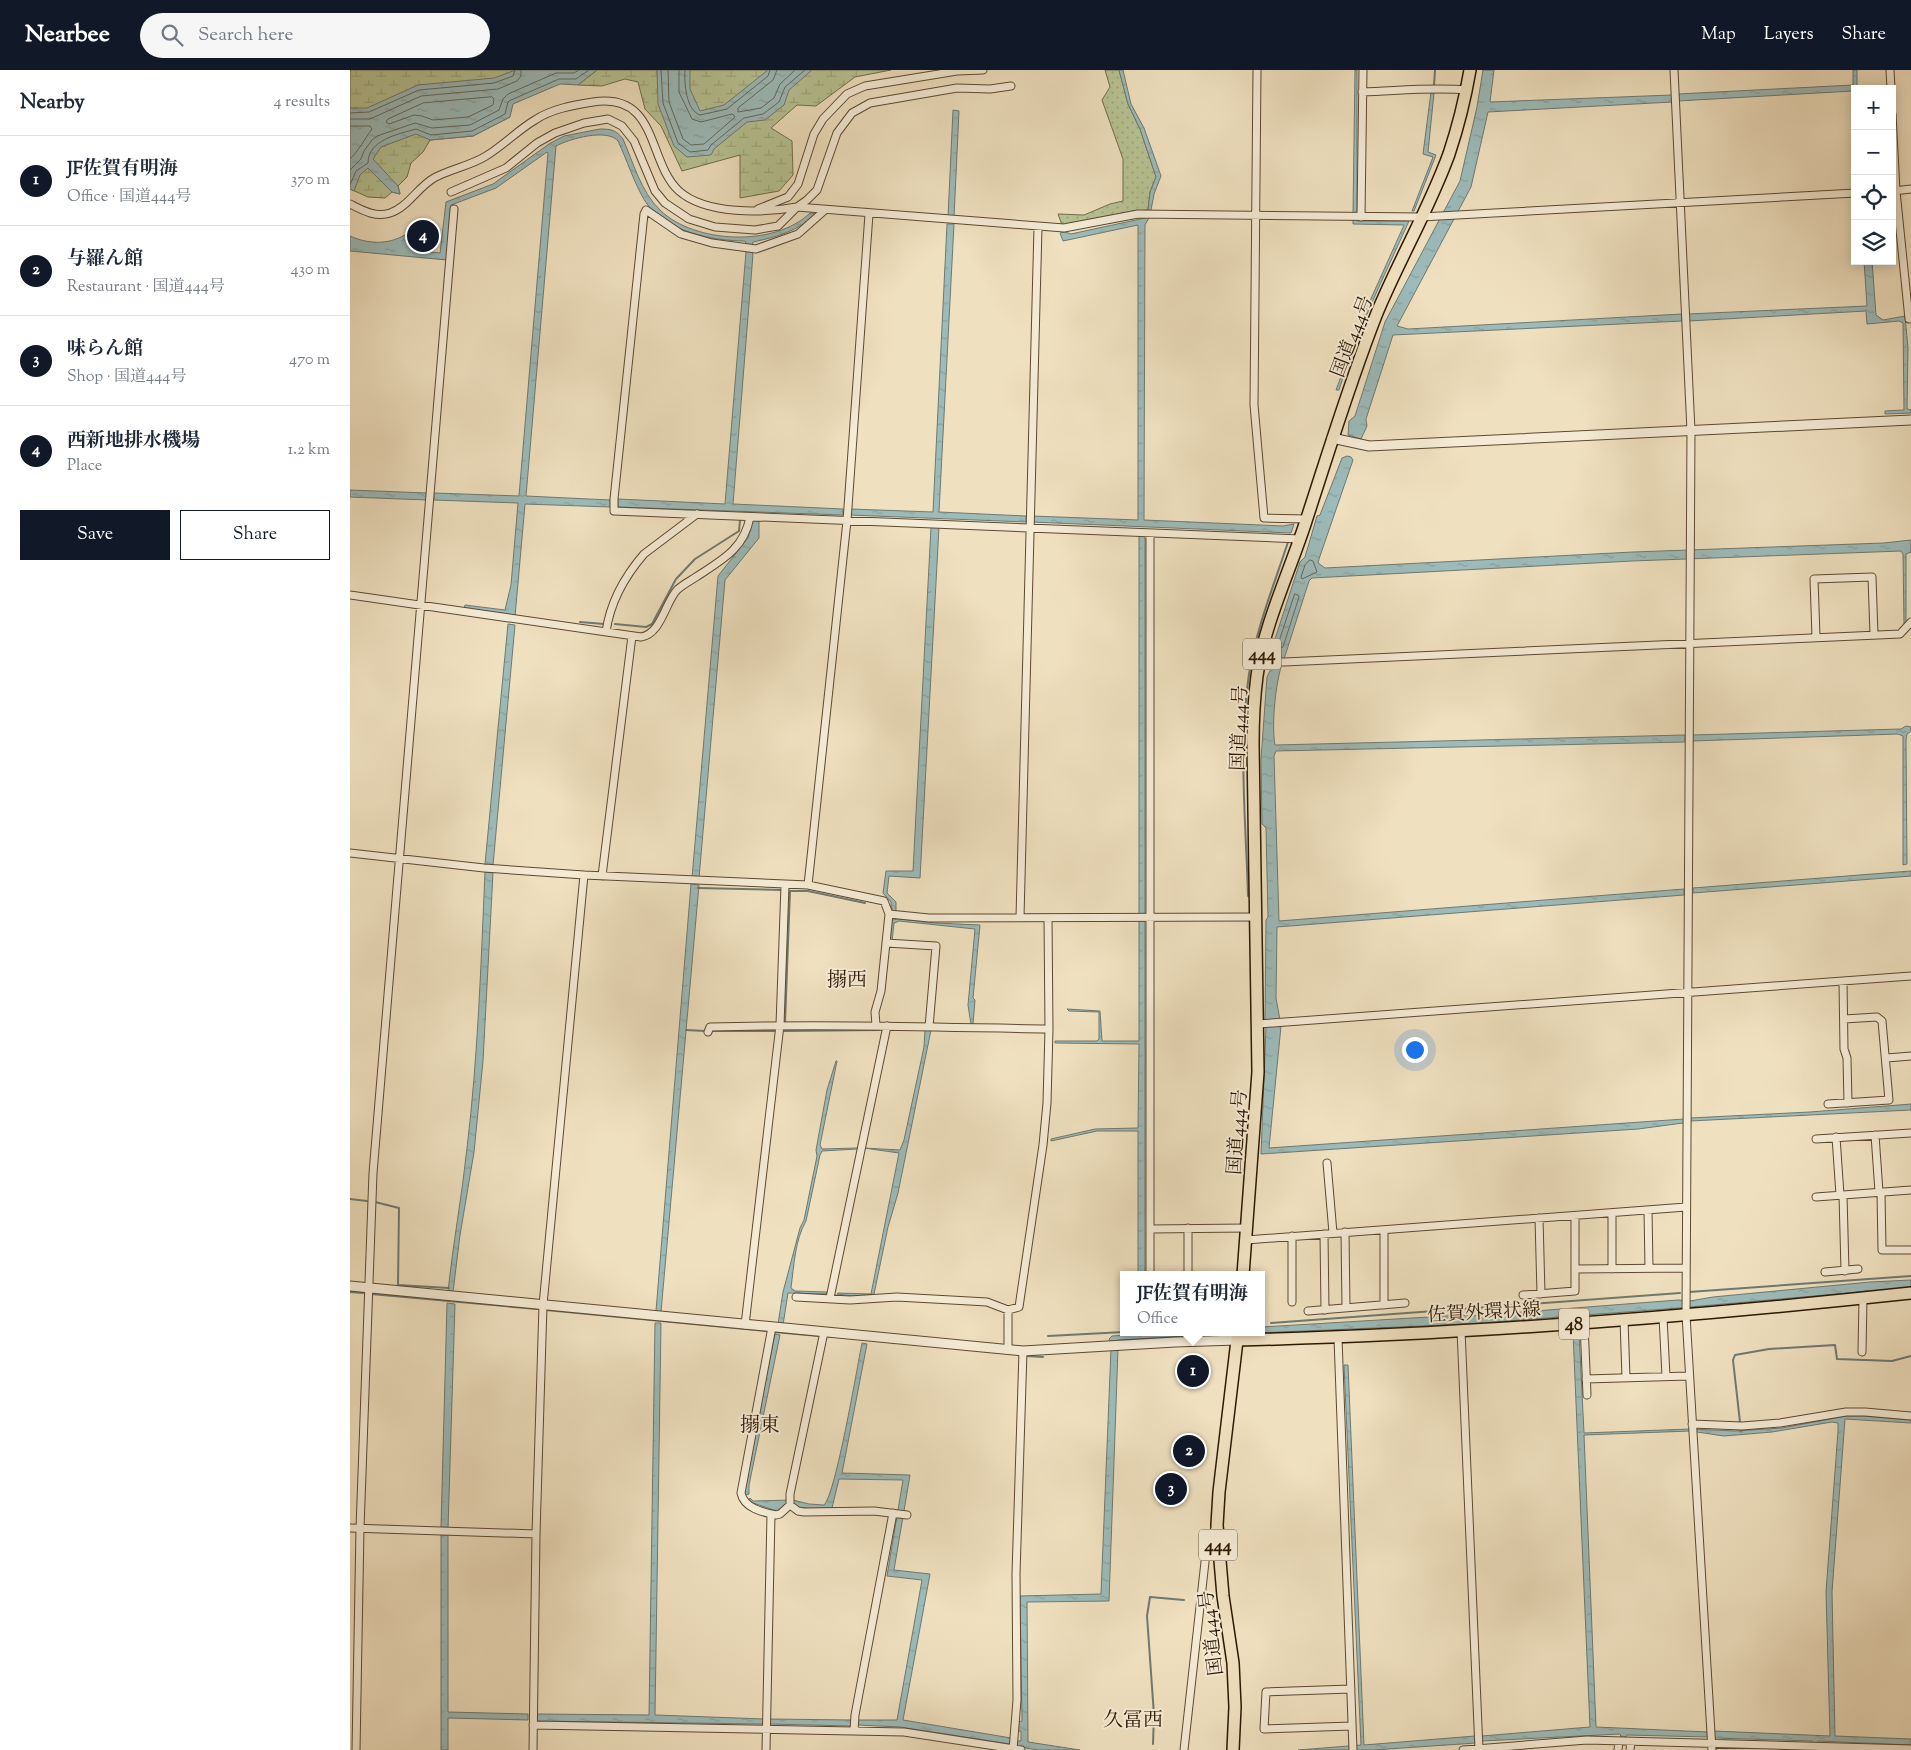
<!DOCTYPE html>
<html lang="en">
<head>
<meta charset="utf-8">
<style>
  body { margin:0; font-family:"Sorts Mill Goudy","Noto Serif JP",serif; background:#f6f6f7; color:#1f2937 }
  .controls { position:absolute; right:15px; top:15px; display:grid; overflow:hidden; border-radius:0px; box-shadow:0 2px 12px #0003 }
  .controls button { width:45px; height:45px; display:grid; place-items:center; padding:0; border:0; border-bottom:1px solid #e0e1e3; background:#fff; color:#1f2937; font:25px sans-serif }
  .you { position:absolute; left:1064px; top:979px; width:18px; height:18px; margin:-12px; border:4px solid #fff; border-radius:50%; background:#1a73e8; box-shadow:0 0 0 8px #1a73e833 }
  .badge { display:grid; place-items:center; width:32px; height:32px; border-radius:50%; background:#111827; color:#fff; font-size:16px; font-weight:700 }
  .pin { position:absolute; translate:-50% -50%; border:2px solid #fff; box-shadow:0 1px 5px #0006 }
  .popup { position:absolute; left:770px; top:1201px; width:145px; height:65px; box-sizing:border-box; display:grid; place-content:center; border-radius:0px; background:#fff; filter:drop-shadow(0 1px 4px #0005); font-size:16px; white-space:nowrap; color:#747a83 }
  .popup b { font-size:19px; color:#1f2937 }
  .popup::after { content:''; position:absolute; left:50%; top:100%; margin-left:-10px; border:10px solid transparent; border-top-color:#fff }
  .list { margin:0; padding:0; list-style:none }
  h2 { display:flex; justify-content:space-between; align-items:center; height:65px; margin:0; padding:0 20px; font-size:21px }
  h2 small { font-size:16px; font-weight:400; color:#747a83 }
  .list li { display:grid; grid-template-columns:32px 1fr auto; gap:15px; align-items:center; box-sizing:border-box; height:90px; padding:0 20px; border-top:1px solid #e0e1e3 }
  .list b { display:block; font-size:19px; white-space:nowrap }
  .list p { margin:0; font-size:16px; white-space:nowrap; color:#747a83 }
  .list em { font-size:16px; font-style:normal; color:#747a83 }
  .actions { display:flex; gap:10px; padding:15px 20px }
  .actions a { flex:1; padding:11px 0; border:1px solid #111827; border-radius:0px; text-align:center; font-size:18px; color:#111827 }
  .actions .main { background:#111827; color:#fff }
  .icon { flex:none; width:28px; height:28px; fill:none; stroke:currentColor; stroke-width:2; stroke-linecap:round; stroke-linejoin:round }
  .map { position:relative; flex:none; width:1561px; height:1680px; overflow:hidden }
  header { display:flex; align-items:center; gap:30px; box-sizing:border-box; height:70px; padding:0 25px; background:#111827; color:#fff }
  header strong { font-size:24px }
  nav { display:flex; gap:28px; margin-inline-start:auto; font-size:18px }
  .search { width:350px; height:45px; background:#f6f6f7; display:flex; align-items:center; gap:12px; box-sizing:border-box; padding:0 18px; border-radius:28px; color:#747a83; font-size:19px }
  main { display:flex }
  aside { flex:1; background:#fff }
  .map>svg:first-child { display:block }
  .grass { fill:url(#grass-dots); stroke:#726d4a }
  .wetland { fill:url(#wetland-marsh); stroke:#726d4a }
  .water { fill:url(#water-ripples); stroke:#6f7970 }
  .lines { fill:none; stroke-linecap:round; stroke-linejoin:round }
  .shore { stroke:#64695e; stroke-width:1 }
  .stream { stroke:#6f7970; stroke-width:2 }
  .minor-casing { stroke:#5d4930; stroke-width:9 }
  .tertiary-casing { stroke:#5d4930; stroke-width:11 }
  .primary-casing { stroke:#2c1701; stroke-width:14 }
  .trunk-casing { stroke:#2c1701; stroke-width:14 }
  .minor { stroke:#f5ebd5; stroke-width:7 }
  .tertiary { stroke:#f5ebd5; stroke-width:9 }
  .primary { stroke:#efe0bf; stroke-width:11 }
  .trunk { stroke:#efe0bf; stroke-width:11 }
  .labels { text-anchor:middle; stroke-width:4; stroke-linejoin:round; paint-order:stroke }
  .shield { fill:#f5ebd5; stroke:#685741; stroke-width:1 }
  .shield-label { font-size:18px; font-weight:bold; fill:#2c1701 }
  .street-label { font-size:19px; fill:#2c1701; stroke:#f5ebd5 }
  .neighbourhood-label { font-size:20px; fill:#2c1701; stroke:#f5ebd5 }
</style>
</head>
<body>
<header>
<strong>Nearbee</strong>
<div class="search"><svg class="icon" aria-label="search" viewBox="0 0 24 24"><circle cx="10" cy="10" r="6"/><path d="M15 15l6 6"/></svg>Search here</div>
<nav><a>Map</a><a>Layers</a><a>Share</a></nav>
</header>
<main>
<aside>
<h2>Nearby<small>4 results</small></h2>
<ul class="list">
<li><span class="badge">1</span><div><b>JF佐賀有明海</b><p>Office · 国道444号</p></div><em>370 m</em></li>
<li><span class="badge">2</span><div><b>与羅ん館</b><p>Restaurant · 国道444号</p></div><em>430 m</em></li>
<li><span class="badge">3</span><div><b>味らん館</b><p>Shop · 国道444号</p></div><em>470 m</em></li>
<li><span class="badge">4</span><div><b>西新地排水機場</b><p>Place</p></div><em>1.2 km</em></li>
</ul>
<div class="actions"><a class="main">Save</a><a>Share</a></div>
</aside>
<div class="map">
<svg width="1561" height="1680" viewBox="0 0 1561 1680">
  <defs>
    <pattern id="grass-dots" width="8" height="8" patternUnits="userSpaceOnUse" patternTransform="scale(1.25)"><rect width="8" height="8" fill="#b7c394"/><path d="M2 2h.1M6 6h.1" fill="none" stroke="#9ea77e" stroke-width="1.8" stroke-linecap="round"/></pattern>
    <pattern id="wetland-marsh" width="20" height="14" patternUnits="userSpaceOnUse" patternTransform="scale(1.25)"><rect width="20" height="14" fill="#b7c394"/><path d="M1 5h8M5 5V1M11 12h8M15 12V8" fill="none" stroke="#9ea77e"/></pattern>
    <pattern id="water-ripples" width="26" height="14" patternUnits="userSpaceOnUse" patternTransform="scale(1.25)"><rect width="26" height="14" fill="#9cbbba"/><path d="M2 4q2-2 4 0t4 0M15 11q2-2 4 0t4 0" fill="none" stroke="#87a09e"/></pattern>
  </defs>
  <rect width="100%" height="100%" fill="#efe0bf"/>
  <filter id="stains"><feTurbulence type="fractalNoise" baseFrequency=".004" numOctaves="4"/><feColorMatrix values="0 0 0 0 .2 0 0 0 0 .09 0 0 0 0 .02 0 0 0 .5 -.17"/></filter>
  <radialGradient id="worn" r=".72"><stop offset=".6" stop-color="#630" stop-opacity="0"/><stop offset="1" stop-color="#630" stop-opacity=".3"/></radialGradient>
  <path class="grass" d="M755,0h14l9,34 12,25 16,48 -6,15 -2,18 -15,1 -71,14 -4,-11 26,1 26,-11 13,-3v-42l-21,-59 8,-13z"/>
  <path class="wetland" d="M0,0h198l-198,56z
    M247,0h65l21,75 123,-75h85l-36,7 -39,29 -19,-1 -26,23 21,13 1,34 -14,16 -39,7v-43l-58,16 -21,-45 -16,-17 -7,-27 -13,-3 -23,7 -24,-1z
    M334,0h92l-54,46 -31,-3z
    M160,47l-37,19 -43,4 -7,12 -12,11 -4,14 -9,9 2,8 -8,-2 -7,6 -17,-1 -18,-8v-37l77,-30z"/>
  <path class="water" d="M166,0h81l-19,15 -18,-1 -47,20 -3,13 -37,19 -43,4 -14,-6 -35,13 -8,12 25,27 2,8 -8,-2 -24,-24 -8,7 -6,16 -4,-2v-81h17l51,-23 76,-7z
    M307,0h33v19l10,22 24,-6 44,-35h44l-23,20 -5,15 -19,15 -18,2 -33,27 -3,6 -24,2 -13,-11 -16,-42z
    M769,0h4l8,34 13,24 17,48 -7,18 -3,16h-3l2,-18 6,-15 -16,-48 -12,-25z
    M1005,0h2v144l-4,-1z
    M1133,0h11l-4,32 182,-7v7l-184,10 -17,75 -74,139 11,3 274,-15v7l-289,14 -27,84 1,7 -6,13 -13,-4 1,-14 6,-5 30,-94 75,-141 17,-74z
    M1503,0h4v19h-2v29l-2,-27 -175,10v-7l175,-9z
    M1081,22l3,1 -6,59 8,3 -22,56h-2l21,-54 -10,-3z
    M603,40l6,1 -5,106h-6z
    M250,59c11,0 16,1 23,10 10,23 18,53 37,71 35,34 115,37 150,3l6,1c-18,17 -39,23 -63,28l-1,4h-5l-2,-5c-33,0 -81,-10 -100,-40 -11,-18 -18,-41 -27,-60 -11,-13 -49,-2 -62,5l-30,350 84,4v7l-85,-3 -10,113 -51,-8 1,-4 40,5 6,-25 7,-82 -84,-3v-7l85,3 29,-343 -1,-1 -51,36 -45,17 -4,55 -97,-9v-15c18,8 37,9 55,-1l16,16 19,2 6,-51 47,-18 56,-40 15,-8z
    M798,146h2l-5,9 -1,295 139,6 11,-2 -3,9 -260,-11 1,-6 106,4v-295l-75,16 -3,-8 5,-1 6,2 74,-16z
    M1003,149h3l1,2h52c-25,56 -53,111 -70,169h-3l29,-78 39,-87 -51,-1z
    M597,154h7l-15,288 87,4v6l-176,-7v-6l83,3z
    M400,181l3,3 -20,250 110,5v6l-225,-8v-8l107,5 21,-252z
    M1514,191h8l4,54 7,5 22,-4 3,32 -1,61 4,1v3l-26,1v-3l19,-1 -1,-87 -4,-2 -32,3 -1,-13 -177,10 -1,-7 179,-8z
    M997,386l4,1 2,3 -34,99 -1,4 7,5 308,-16 251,-9 27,-3v12l-5,2v69l-2,2 -1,-71 -2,-3 -269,10 -320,17 -3,3 -24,75c-9,19 -14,68 -10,89l410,-10v7l-409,9 -2,5 5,165 405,-32v6l-407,32 -1,71 4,22 -6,6h7l-12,122 415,-29 -1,4 -45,6 -377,25 5,-127 5,-1 -6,-6 1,-100 2,-3 -2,-89 -4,-4 -1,-65 6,-82 5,-10 2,-25 26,-80 5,-5 12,-41 3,-1 22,-57z
    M0,420l77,3v7l-77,-3z
    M403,450l6,1v17l-34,42 -26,298h-7l26,-302 30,-38z
    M581,457h8l-19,351 -31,-2 -2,17 9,9v9h-3l-2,-5v-4l-8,-9 3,-22h27z
    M789,466h6v377l-6,1z
    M158,554l7,1 -22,240 -8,-1z
    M1556,656l5,1v4l-4,3 -1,6 1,124 -4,1v-129l-5,-2 -206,7v-6l209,-6z
    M1561,801v5l-218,17v-5z
    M135,802l8,1 -10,188 -9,91 -14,83 -7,57 -5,-1c5,-48 14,-95 19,-143 11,-91 14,-184 18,-276z
    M341,814l8,1 -38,427 -5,-1z
    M549,849l37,4 44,2 -7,73 2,2 -2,24h-2l-3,-19 7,-76 -76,-8 -5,2 -2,18 -2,-1 2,-20z
    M789,850h6v355h-7v-144h-41l-46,10v-2l44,-10 43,-1 1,-84 -84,-1v-2h42l2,-2v-27l-30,-1 -2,-2 33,2 2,30h37z
    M575,960h6l-33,163 -10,34 -14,67 -20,2 -17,-2 1,-1 33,1 28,-141 -35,-5 36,2 4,-10 20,-93z
    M486,991h1l-17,84 2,4 35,-1v1l-35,2 -2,4 -14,66c-11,19 -12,44 -15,67l4,3 32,1v2l-39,-1 -5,32 -5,-1 5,-32 17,-64 4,-8 13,-64 -1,-6 11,-60z
    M1561,1034v6l-221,11v-3l120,-6z
    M1561,1210v6l-6,2 -227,20 -210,16 -213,9 7,-1v-5l200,-12 8,1 208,-16 12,1 23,-4 157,-15z
    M97,1233l8,1 -7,224 -7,-1z
    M305,1253h6l-6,392 109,4 -1,5 -226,-3v-7l112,1z
    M832,1262h39v2l-103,6v1l-7,1 -2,-3 3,-3z
    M1223,1263h6l5,100 106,-4 45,2 47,-3 64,-12h17l48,4v3l-66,-4 -13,173 3,144 76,3v6l-93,-4 -1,9h-6l1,-9 -98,-3v-7l116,5 -4,-144 12,-161v-8l-6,-1 -60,10 -48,4 -34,-5 -106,4 12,292 112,5v5l-81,-2 -1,2h-5l-1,-3 -138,7v-5l108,-9z
    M425,1264l5,1 -31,150v9l-3,1 -3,-5z
    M512,1273l5,1 -25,129 68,2 -16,95 36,4 -27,146 108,18 -1,6 -110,-17 -42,-2v-5h39l25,-140 -35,-4 16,-96 -64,-1 -7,29c-16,0 -30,2 -45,-4l-10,7 -30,-10 3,-3 3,3 40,-1 16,4 15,1c12,-12 33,-137 38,-162z
    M761,1279h7l-9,252 -82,1 1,140 52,8h-41l-21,-3 -3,-3 1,-3h5v-10h-3v-9l4,-1 -2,-125 81,-2z
    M994,1295h4l16,380 111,-9 1,7 -103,7h-75l63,-5z
    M91,1465h7v177l80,2v6l-80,-2v32h-7z
    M420,1649l81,1v6l-82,-2z"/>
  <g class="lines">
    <path class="shore" d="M311,0l2,33 15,40 12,9 18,-2 3,-5 33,-27 19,-4 16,-12 6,-15 20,-17
      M318,0l1,32 14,37 8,6 13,-1 30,-26 1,-2 -3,-2 -31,8 -9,-3 -13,-27v-22
      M335,0c-1,13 1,40 15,45l27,-6 41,-33 2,-6
      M427,0l-4,10 -35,28v4l23,-4 13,-10 6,-14 15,-14
      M142,27l2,2 -1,6 -25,12 -35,3 -11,-4 -8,-1 -25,9 -3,-2 2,-3 35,-16z
      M0,43l19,-1 50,-22 75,-7 19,-7 2,-6
      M0,49h20l51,-23 77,-7 19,-8 4,-5v-6
      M0,56h20l2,3c-6,8 -15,24 -22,30
      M0,100l11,-11 3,-8 8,-11 5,-4 38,-13 17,5 38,-3 29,-15 4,-11 5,-5 48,-21h18l5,-3
      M0,115l6,-14 12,-8c0,-23 30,-29 48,-34l15,6 41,-4 33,-17 3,-12 3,-2 48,-21h17l13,-9
      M960,490l3,1 4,11 -15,7 -1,-2 4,-12z
      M945,524l3,1 1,2 -16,50 -3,1 -1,-6z"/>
    <path class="stream" d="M1084,15l1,-15
      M230,552l24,2
      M265,554l31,3 6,-3 24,-45 19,-20 44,-28 1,-11
      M348,818l84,2
      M898,826c-2,-73 -10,-149 1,-222 7,-45 25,-89 39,-132
      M435,953l5,-132h18l57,12
      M336,960l19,1
      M360,961h65
      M434,961l95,-1
      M0,1129l17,2
      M25,1132l24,6 -1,77 51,3
      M0,1222l13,1
      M1339,1222l222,-16
      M21,1224l166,15
      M196,1240l220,21
      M921,1253l409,-30
      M424,1262l45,4
      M476,1266l8,1
      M698,1266l76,-4
      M676,1286l17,1
      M1391,1361l-8,-71 2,-5 34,-6 66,-4 2,14 55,2 19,-5
      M803,1674l1,-29 -7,-99 3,-19 34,3"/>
    <g class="minor-casing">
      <path id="minor" d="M907,0l-3,335 10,113 43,1
        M1324,0l17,361 -5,884 26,435
        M1540,0l1,19
        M1012,22c35,-1 70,-5 104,-2
        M1542,44l4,77 13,128h2
        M1544,121l17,-2
        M101,122l55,-24 31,-25 18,-10 29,-10 24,-4 14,7 12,15 21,50 10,12 24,16 26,8 40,3 23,-4 19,-19 10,-7 10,-10 20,-57 15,-20 18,-10 87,-15 33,1 21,-3
        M0,134c12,6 26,14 40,9 17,-5 28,-26 44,-35 16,-9 36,-12 52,-22 18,-11 32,-26 49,-36 16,-11 39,-15 58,-18 66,-10 54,60 86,89 27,24 85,22 118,16l267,21 74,-14 283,3 434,-24
        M408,139l30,-12 10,-13 16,-50 9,-15 24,-25 18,-8 92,-15 26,-1
        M475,140l-27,24 -42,15 -44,-6 -31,-9 -35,-24 -2,4 -30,285v12l686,28
        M1011,147l2,-147
        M800,463v696
        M0,525l291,42c20,-3 24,-34 36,-47 5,-5 13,-9 19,-13 26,-17 48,-28 54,-60
        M256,562c4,-29 19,-56 38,-78l53,-40
        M1466,567l-2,-58 58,-2 2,58
        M910,591l24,1 616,-28 11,-12
        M0,783l134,15 100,7
        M252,806l30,-240
        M458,815l39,-364 22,-307
        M539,844l40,4 327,-1
        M670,847l18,-690
        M536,873l50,3 -7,81
        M1493,911l1,68 3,9 1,45
        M908,954l653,-48
        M358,962l2,-5c113,-3 226,0 339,2
        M1537,988l24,-2
        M1478,1034l61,-4 -7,-79 -5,-4 -33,2
        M1525,1065l4,57
        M1486,1067l4,58
        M1466,1069l95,-6
        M977,1093l6,70
        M1531,1122l1,58h29
        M1493,1125l2,76
        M1466,1127l95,-7
        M1298,1140l1,58
        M1189,1148l2,76
        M1034,1160v75
        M995,1162l1,76
        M974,1164l1,76
        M942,1166v66
        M896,1170l440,-33
        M1225,1199l111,-1
        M1262,1199v-56
        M1475,1202l33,-3
        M800,1205v-46l97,-1
        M838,1205v-47
        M1173,1225l52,-4v-75
        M446,1227l54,3 47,-3 90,5 21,8
        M480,1228l57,-272
        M958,1241l97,-8
        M1313,1247l3,59
        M1274,1250l2,58
        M1234,1253l3,72
        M395,1255l35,-300 5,-140
        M422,1257l-31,166c3,15 21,19 35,22l4,-1 10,-9v-11l34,-162
        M1111,1260l18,420
        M988,1268l15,412
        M658,1279v-39l11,-3 24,-162 4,-42 2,-74 -1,-111
        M1512,1282l1,-54
        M1236,1309l102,-3
        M1342,1354l50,2 38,-3 66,-11h19l46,4
        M440,1435l8,6 6,1 70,-1 33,4
        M0,1458l186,6
        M1001,1619l-85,3 -2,37 88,-3
        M183,1655l371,7 117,18
        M504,1661l1,-16 38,-202
        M6,1680l4,-222 13,-355 81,-964
        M183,1680l3,-216 7,-229 41,-430 224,10 76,16 5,13 -8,77 -6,21 1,13
        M416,1680l5,-236
        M663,1680l4,-50 -1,-126 7,-223
        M834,1680l23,-206 9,-17
        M1113,1680l124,-10 324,9
        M1268,1680l1,-9
        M1280,1680l1,-8"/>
    </g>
    <g class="tertiary-casing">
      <path id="tertiary" d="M982,368l37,8 542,-26
        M0,1216l673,65 152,-9 62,-2"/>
    </g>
    <g class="primary-casing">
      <path id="primary" d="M887,1270c225,-5 450,-23 674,-47"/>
    </g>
    <g class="trunk-casing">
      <path id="trunk" d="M893,1205l15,-203 -5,-328c0,-23 1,-45 4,-68 7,-52 33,-105 49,-155 23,-70 44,-140 71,-208 22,-53 52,-104 72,-159 9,-27 16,-55 21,-84
        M883,1680l2,-43 -2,-44 -10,-67 -6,-71 2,-33 19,-160"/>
    </g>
    <use href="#minor" class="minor"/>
    <use href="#tertiary" class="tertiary"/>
    <use href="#primary" class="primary"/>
    <use href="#trunk" class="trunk"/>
  </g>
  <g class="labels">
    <g class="shield">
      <rect x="893" y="568.5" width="38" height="31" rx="4"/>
      <rect x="1209" y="1238.5" width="30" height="31" rx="4"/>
      <rect x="849" y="1459.5" width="38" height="31" rx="4"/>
    </g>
    <g class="shield-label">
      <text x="912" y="590">444</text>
      <text x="1224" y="1260">48</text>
      <text x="868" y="1481">444</text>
    </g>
    <g class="street-label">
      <text transform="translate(1001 266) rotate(-69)" y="7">国道444号</text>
      <text transform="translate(888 658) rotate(-88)" y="7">国道444号</text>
      <text transform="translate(886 1062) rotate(-86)" y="7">国道444号</text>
      <text transform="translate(1134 1241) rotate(-3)" y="7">佐賀外環状線</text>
      <text transform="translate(860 1563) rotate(-97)" y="7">国道444号</text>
    </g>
    <g class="neighbourhood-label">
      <text x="497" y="916">搦西</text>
      <text x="410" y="1361">搦東</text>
      <text x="783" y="1656">久冨西</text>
    </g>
  </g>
  <rect width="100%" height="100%" filter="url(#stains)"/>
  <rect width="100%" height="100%" fill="url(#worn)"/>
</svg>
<div class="controls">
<button>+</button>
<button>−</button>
<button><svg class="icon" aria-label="locate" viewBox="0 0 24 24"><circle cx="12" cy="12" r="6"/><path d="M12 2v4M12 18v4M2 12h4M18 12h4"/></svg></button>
<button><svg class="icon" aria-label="layers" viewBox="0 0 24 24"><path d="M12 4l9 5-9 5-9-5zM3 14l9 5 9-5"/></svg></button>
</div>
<div class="you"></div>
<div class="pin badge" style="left:843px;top:1301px">1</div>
<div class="popup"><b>JF佐賀有明海</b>Office</div>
<div class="pin badge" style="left:839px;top:1381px">2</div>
<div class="pin badge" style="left:821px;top:1419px">3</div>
<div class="pin badge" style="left:73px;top:166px">4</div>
</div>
</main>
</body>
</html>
